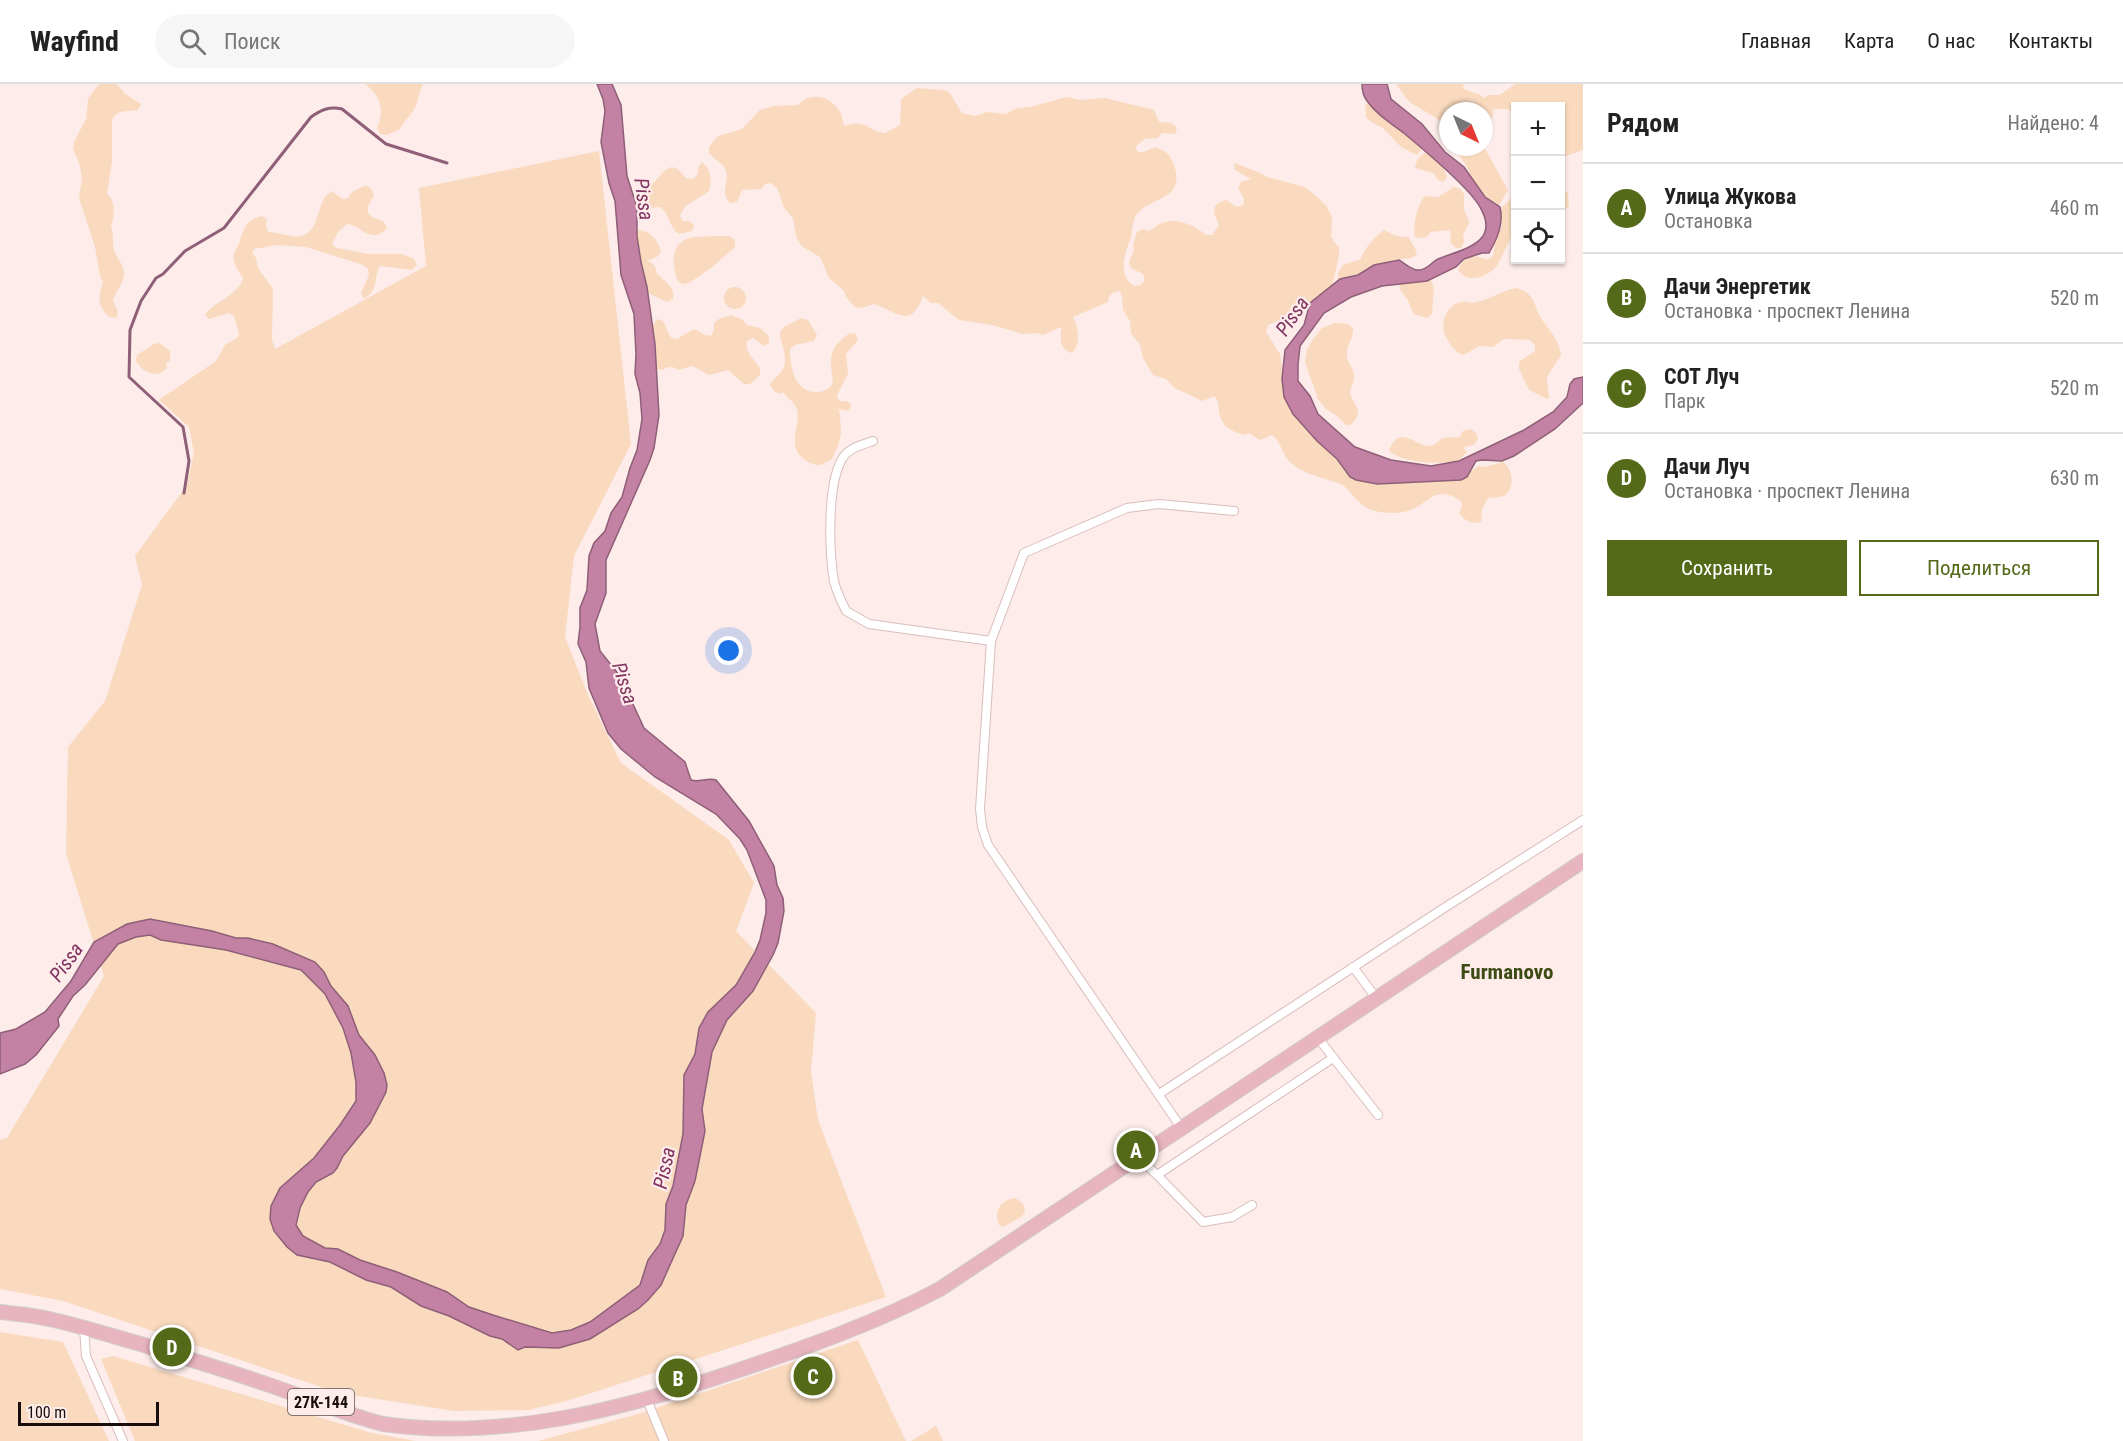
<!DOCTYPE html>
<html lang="ru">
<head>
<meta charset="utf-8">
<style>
  body { margin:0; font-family:"Roboto Condensed",sans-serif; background:#f6f6f6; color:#222 }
  .controls { position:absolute; right:18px; top:18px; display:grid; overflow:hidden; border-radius:0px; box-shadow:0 2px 4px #0004 }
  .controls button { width:54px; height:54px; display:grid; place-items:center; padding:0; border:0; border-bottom:2px solid #e0e0e0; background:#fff; color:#222; font:30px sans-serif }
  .compass { position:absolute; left:1439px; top:18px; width:54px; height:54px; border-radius:50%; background:#fff; box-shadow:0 2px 4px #0004; rotate:137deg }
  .scale { position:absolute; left:18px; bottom:15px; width:141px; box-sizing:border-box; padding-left:6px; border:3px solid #170e0d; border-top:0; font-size:16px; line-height:21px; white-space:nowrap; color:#170e0d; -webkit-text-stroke:4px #fdecea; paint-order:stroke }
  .you { position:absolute; left:729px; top:567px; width:21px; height:21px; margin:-15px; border:4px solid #fff; border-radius:50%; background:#1a73e8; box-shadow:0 0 0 9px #1a73e833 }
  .badge { display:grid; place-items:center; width:39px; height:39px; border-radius:50%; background:#556a18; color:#fff; font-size:20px; font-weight:700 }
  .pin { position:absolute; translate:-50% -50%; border:3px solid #fff; box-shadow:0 2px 6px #0006 }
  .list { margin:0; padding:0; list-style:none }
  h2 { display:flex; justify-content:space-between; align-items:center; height:78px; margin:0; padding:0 24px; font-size:26px }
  h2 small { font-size:20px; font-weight:400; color:#767676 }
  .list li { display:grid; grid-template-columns:39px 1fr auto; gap:18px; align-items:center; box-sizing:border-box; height:90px; padding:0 24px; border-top:2px solid #e0e0e0 }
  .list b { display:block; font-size:22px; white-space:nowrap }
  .list p { margin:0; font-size:20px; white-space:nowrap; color:#767676 }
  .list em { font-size:20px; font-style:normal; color:#767676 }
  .actions { display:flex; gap:12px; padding:18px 24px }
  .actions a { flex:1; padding:14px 0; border:2px solid #556a18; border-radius:0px; text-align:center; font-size:21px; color:#556a18 }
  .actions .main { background:#556a18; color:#fff }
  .icon { flex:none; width:33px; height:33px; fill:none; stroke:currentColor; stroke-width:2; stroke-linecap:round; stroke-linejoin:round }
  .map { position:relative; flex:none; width:1583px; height:1357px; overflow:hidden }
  header { display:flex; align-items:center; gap:36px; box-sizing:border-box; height:84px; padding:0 30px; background:#fff; border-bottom:2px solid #e0e0e0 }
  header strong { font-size:28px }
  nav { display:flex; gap:33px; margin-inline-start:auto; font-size:21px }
  .search { width:420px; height:54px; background:#f6f6f6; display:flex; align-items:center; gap:15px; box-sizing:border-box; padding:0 21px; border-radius:33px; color:#767676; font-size:22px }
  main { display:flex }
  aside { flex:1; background:#fff }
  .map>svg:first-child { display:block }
  .green { fill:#f9dabe }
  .water { fill:#c382a4; stroke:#8f5f77; stroke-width:1.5 }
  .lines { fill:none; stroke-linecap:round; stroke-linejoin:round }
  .stream { stroke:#8f5f77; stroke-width:3 }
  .street-casing { stroke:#d9beba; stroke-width:10 }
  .primary-casing { stroke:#d1cfcf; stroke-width:16 }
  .street { stroke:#fff; stroke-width:8 }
  .primary { stroke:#e8b4bf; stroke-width:14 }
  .labels { text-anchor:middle; stroke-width:4.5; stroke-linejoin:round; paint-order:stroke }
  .shield { fill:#fdecea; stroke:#5c514f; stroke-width:1.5 }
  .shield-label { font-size:16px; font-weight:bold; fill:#170e0d }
  .water-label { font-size:20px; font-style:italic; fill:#803260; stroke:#fdecea }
  .quarter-label { font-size:21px; font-weight:bold; fill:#3c4a14; stroke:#fdecea }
</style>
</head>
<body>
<header>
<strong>Wayfind</strong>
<div class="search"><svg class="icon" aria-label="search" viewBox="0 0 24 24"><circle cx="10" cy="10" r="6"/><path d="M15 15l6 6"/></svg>Поиск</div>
<nav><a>Главная</a><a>Карта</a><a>О нас</a><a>Контакты</a></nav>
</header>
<main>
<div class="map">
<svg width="1583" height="1357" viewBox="0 0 1583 1357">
  <rect width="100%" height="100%" fill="#fdecea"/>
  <path class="green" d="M99,0h18l8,10 16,10 -3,6c-11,2 -23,-1 -26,12v40l-5,31c9,9 8,22 4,33 3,8 1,16 3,24 2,7 7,11 9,18 4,12 -6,21 -10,32l5,12 -2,6 -7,-1c-12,-12 -11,-20 -6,-35l-3,-6 -5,-29 -16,-49 3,-19 -2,-13 -7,-18 1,-6 12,-23 2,-20z
    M365,0h58c-4,8 -5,16 -8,24 -3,6 -11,12 -15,21l-13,6 -7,-1 -3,-6c8,-17 4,-32 -12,-44z
    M1396,0h68l-1,4c7,5 15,4 21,10l4,-3h12l15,-11h68v66l-22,8 -1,-52h-44l-1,9 -7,-6h-15v7l-9,15v-20h-36v30l-5,-17 -5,-5 -29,-17z
    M917,4l26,2 6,2 13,21 13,3 12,-4 19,2 11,-6 13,-1 37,-10 13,3 25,-2 49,12 5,12 13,1 5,5 -2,6 -13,-1 -4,5 -13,1 -10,8 3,5h6l11,-5c10,3 16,8 19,18 12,35 -22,31 -37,49 -6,8 -4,18 -7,26 -6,15 -12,36 4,46l6,-1 5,-4 -2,-7 -12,-6 -2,-6 5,-12 -1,-6 4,-12 6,-3 6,2c5,-2 8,-6 13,-8 14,-6 33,2 44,12h6l7,-10 -5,-12 1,-7 5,-4 6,-2 11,7 6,-2 1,-6 -6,-11 3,-6 10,-3 -16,-9 -1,-7 24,9 9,5 38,10 5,4 16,14 6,12 -1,20 8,11v7l-7,32 -17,16 -19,7 -4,5 -24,10 -2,7 14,22 4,25 51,61 97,41h7l29,-8 11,-7 6,1 18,-5c10,6 13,28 0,34 -4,2 -10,1 -15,2l-6,11 -1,13c-9,2 -17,-1 -22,-9l3,-6 -1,-6c-5,-3 -11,-7 -17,-7 -13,0 -19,9 -29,14 -12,7 -33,6 -46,1 -13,-6 -17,-18 -28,-25 -17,-6 -40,-10 -53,-24 -6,-8 -7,-18 -16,-25l-12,5 -11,-7 -6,2c-13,-5 -22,-9 -24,-24 -1,-7 0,-10 -5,-15l-12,5 -27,-13 -9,-9 -13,-4 -10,-17 -3,-13 -9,-12 -1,-12 -7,-11 -1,-13 -2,-6c-8,1 -11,3 -12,11l-35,15c6,12 8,27 -1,36 -14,-5 -11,-14 -11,-26l-18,8 -7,-2 -13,1 -31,-9 -33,-5 -21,-17h-7l-8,-7c-12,33 -24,17 -49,8l-12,4 -7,-1 -9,-10 -2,-6 -15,-13 -9,-21c-24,-14 -22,-11 -27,-39l-9,-10 -7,-20 -6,-5 -6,1 -4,5 -19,1 -5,12 -7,1c-11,-13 0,-19 -4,-32 -2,-7 -12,-12 -17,-18v-6l9,-11 24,-7 18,-19 13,-4 25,-1c13,-14 33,-9 42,7 2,3 3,10 4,14 25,-8 21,5 41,7l15,-8 1,-26z
    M1371,19l49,41 1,6 -4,5 -16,-8 -18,-19 -12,-6 -5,-5 -1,-12z
    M1452,63h32l24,43 -13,22 -24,-27c1,-16 -9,-26 -19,-38z
    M599,67l32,293 -57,112 -9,81 23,58 33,68 108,77 25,43 -18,48 80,82 -5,59 7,48 68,177 -316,103 -41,10 -75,1 -115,-18 -276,-92 -63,-12v-149l7,-2 97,-162 -38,-122 2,-107 37,-46 37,-116 -7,-29 52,-71 7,-32 -5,-26 -30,-27 57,-39 9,-16 12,-7 2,-4 -5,-18 -6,-3 -19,6 -4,-4c9,-14 33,-19 38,-37 -3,-5 -8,-11 -9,-17 -2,-8 3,-12 5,-18 6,-15 5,-23 23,-27l5,3 -1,7 2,6c10,0 25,6 33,4 21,-5 14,-36 31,-45l10,8 6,-1 4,-6 14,-7 5,4 3,6 -6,11v7l4,4 12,5 3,6c-17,18 -25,-3 -40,-4l-9,8 -6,12 5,4 32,6h33l12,5 3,6 -5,5 -32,-4c-7,13 -1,24 -16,33l-3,-6 8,-18 -1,-6 -5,-4 -57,-18 -31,-2 -14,3h-6l-3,5 4,5 2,10 15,21 -1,51 3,9 151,-83 -7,-78z
    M1430,67l13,14 4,13 -4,4 -5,-2 -4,-7 -19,-5c1,-9 6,-15 15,-17z
    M702,78c9,7 10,19 7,29 -11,9 -24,11 -29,25l3,5h6l5,4 -2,6 -13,3c-10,-6 -9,-20 -19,-27l-12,1 -5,-5c-1,-14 0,-13 10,-20 8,-6 8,-13 19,-16l6,2 8,9 7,1 5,-5v-6z
    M1454,103l6,2 4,5c1,5 -1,11 0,15 6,17 8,8 -1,26l1,7 -3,6h-5l-5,-5 -1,-13 -19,2c-5,7 -9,7 -16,5 -3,-9 3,-35 10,-41l13,1z
    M1561,106l7,3 1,13 -8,7z
    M1515,112v33l-18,37c-10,11 -29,19 -39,4 7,-15 16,-16 30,-10l5,-4 3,-18 6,-12 -2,-13 2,-6 9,-9z
    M640,146c12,2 18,10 21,22l-4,5 -10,4c7,2 9,5 10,13 8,8 18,12 16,25l-6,3 -21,-10 -12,-59z
    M1384,146l12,6 12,1 7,11 2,7 -6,3 -22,3 -12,5 -11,8 -13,1 -15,10v-12l5,-8 18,-6c3,-10 14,-23 23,-29z
    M723,152h6l6,4v7l-24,21 -22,15 -7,1 -5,-4c-2,-5 -2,-9 -3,-14 -3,-34 24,-29 49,-30z
    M1417,186l12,6 5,12 -2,26 -5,4 -13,-4c-3,-5 -4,-10 -7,-15 -6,-8 -12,-12 -3,-22 4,-4 7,-6 13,-7z
    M724 214a11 11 0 1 1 22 0a11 11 0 1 1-22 0Z
    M1516,204c21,5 17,19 27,33 8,12 16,18 18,34l-14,22 2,20 -2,2 -18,-9 -10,-21v-7l16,-11v-6l-5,-5 -26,-1 -11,8 -13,-1 -17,9c-10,-4 -13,-11 -18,-20 -5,-13 2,-31 17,-33 5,-1 10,2 14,0 14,-3 26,-11 40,-14z
    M731,231l12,5 4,5 13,3 9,8v7l-5,3 -11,-8 -6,3c-2,12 7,18 13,27v7l-10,9h-6l-16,-14 -19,5 -17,-9 -13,4c-6,-4 -10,-4 -17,0l-7,-2 -5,-38 7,-11 6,2 8,17 6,1 17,-10 11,6 6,1 3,-6v-7l5,-4z
    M801,234l7,2 9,15 -3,6 -19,4 -5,4c0,19 5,44 27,43 8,0 12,-3 16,-9 -3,-25 -6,-34 17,-50l6,1 2,6 -12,14 2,20 -11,21 2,6h7l5,3 -2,7 -11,-2 2,5 1,20 -3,12 -6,13 -11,6c-7,0 -12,-2 -17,-6 -18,-13 -3,-32 -7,-49 -2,-9 -10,-11 -14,-18l-4,2 -5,-3 -4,-6c3,-7 10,-10 13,-16 6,-12 -3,-25 -3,-37l4,-5z
    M1335,239l13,1 5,4c1,10 -7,17 -6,27 0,8 8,14 7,23 0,6 -6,12 -3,18 5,13 13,14 0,29h-5l-9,-9 -11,-7 -8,-10 -13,-37 2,-13 7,-11 8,-10z
    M160,259l10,8v10l-4,2 1,5c-10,12 -25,4 -31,-7l1,-6 17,-11z
    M1470,345l5,3 3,6 -3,6 -12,4 4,4 -9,9c-15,4 -60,2 -69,-11 11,-27 27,-3 40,-4 6,0 8,-4 12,-7 6,-3 13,-1 19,-2l3,-6z
    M1014,1114c8,3 10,6 11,14l-4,5 -18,10 -4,-2c-5,-14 0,-23 15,-27z
    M0,1248l63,10 46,99h-109z
    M858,1256l48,101h-368l104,-28z
    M113,1272l255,76 47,9h-280l-34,-82z
    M936,1342l7,15h-32z"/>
  <path class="water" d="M597,0h15l9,21 6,71 10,31v29l4,26 6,25 8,57 4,71 -5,33 -4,12 -44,100v33l-11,31 5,27 20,25 24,52 41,34 6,18c9,3 16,-3 25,0l33,41 25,45 3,19 6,13 1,13 -6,32 -5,12 -20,36 -26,29 -15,32 -10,57 3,22 -10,50 -9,24 -3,31 -22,49 -13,15 -10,9 -48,30 -31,9 -34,-1 -7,3 -16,-11 -12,-3 -41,-20 -28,-10 -30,-19 -25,-7 -36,-18 -33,-7 -10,-8 -13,-16 -4,-12 1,-13 9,-18 34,-30 26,-33 16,-24v-19l-5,-29 -8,-25 -18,-34 -24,-24 -75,-20 -65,-10 -11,-5 -14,2 -18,7 -33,41 -12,11 -15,23 1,7 -23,29 -11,9 -25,10v-41l16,-4 29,-17 26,-31 23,-39 33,-18 23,-5 62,12 24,7h12l25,6 42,18 9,10 7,14 17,20 11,29 16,20 9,18 3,12 -1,7 -16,31 -27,33 -6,12 -4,5 -17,9 -8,10 -8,16 -4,17 7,11 22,12 13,1 22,11 37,12 50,20 22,15 24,8 59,18 19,-3 19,-8 50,-37 8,-25 12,-16 5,-14 1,-26 7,-18 10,-52 1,-59 11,-21 4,-26 9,-16 28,-27 19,-33 5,-12 6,-27v-13l-19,-50 -7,-11 -24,-25 -61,-37 -34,-28 -13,-16 -19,-45 -3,-26 -8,-18 2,-17v-19l7,-18 2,-34 5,-13 11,-12 6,-18 11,-16 8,-29 7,-18 5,-31 -2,-26 -5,-19 1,-20 -2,-40 -13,-39 -6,-74 -6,-18 -8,-41 4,-31 -2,-12z
    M1362,0h25l4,15 31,25 23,28 19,15 21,30 15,10c4,17 -3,32 -11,46h-7l-18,6 -8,8 -29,14 -45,5 -31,11 -27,16 -24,33 -2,19v16l12,15 8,18 37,33 36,13 40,6 28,-5 65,-31 29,-18 14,-15 3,-13 4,-5 9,-2v26l-28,26 -41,27 -12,5 -20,-1 -6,1 -9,16 -6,3 -84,4 -21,-4 -6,-3 -13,-18 -20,-18 -24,-27 -9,-17 -2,-18 3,-29 19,-25 6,-22 30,-24 18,-4 16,-10 25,-5c7,4 13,11 20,10 9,0 12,-8 19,-11 25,-10 63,-16 42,-52 -11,-20 -56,-57 -75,-73 -13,-10 -28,-19 -38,-33 -4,-5 -5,-11 -5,-17z"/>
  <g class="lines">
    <path class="stream" d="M184,409l5,-32 -6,-34 -54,-50 1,-47 11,-29 15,-23 7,-4 22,-23 39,-23 87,-111c10,-7 18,-11 31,-8l44,35 61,19"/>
    <g class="street-casing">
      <path id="street" d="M873,357c-11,4 -25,7 -31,18 -15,26 -13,92 -8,122 2,10 8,21 12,30l23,13 122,17
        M1353,883l24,32
        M1318,954l60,77
        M1159,1010l282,-184 142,-90
        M1182,1045l-194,-284 -6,-18 -2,-18 11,-168 33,-88 103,-45 32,-4 75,7
        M1139,1074l18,17 176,-117
        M1157,1091l46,47 29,-5 20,-12
        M84,1244l2,28 37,85
        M648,1318l16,39"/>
    </g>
    <g class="primary-casing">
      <path id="primary" d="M0,1228c16,2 33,3 49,7 32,7 63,17 95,26 41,13 82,25 122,39 37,12 80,31 117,40 121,17 242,-15 356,-54 68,-23 137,-47 201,-81l643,-428"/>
    </g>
    <use href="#street" class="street"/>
    <use href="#primary" class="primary"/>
  </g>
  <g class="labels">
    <rect class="shield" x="288" y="1305" width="66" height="26" rx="4.5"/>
    <g class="shield-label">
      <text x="321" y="1324">27К-144</text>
    </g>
    <g class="water-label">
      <text transform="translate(644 115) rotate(82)" y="7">Pissa</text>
      <text transform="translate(1292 232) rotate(-56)" y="7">Pissa</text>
      <text transform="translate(625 599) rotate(72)" y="7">Pissa</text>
      <text transform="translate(66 878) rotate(-54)" y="7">Pissa</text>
      <text transform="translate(664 1084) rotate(-78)" y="7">Pissa</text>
    </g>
    <g class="quarter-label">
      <text x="1507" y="895">Furmanovo</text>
    </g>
  </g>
</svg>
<div class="controls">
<button>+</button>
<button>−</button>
<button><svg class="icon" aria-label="locate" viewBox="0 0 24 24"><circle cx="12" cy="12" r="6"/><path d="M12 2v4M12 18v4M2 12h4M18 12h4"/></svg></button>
</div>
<svg class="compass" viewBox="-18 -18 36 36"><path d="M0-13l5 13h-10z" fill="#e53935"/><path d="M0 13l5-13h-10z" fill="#767676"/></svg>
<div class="scale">100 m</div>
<div class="you"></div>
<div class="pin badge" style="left:1136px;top:1066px">A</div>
<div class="pin badge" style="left:678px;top:1294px">B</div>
<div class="pin badge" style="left:813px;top:1292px">C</div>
<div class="pin badge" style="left:172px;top:1263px">D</div>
</div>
<aside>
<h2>Рядом<small>Найдено: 4</small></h2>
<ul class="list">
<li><span class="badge">A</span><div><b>Улица Жукова</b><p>Остановка</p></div><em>460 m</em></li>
<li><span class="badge">B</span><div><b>Дачи Энергетик</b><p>Остановка · проспект Ленина</p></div><em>520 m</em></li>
<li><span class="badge">C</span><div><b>СОТ Луч</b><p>Парк</p></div><em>520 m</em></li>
<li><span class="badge">D</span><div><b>Дачи Луч</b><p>Остановка · проспект Ленина</p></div><em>630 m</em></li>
</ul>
<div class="actions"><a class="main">Сохранить</a><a>Поделиться</a></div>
</aside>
</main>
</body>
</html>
